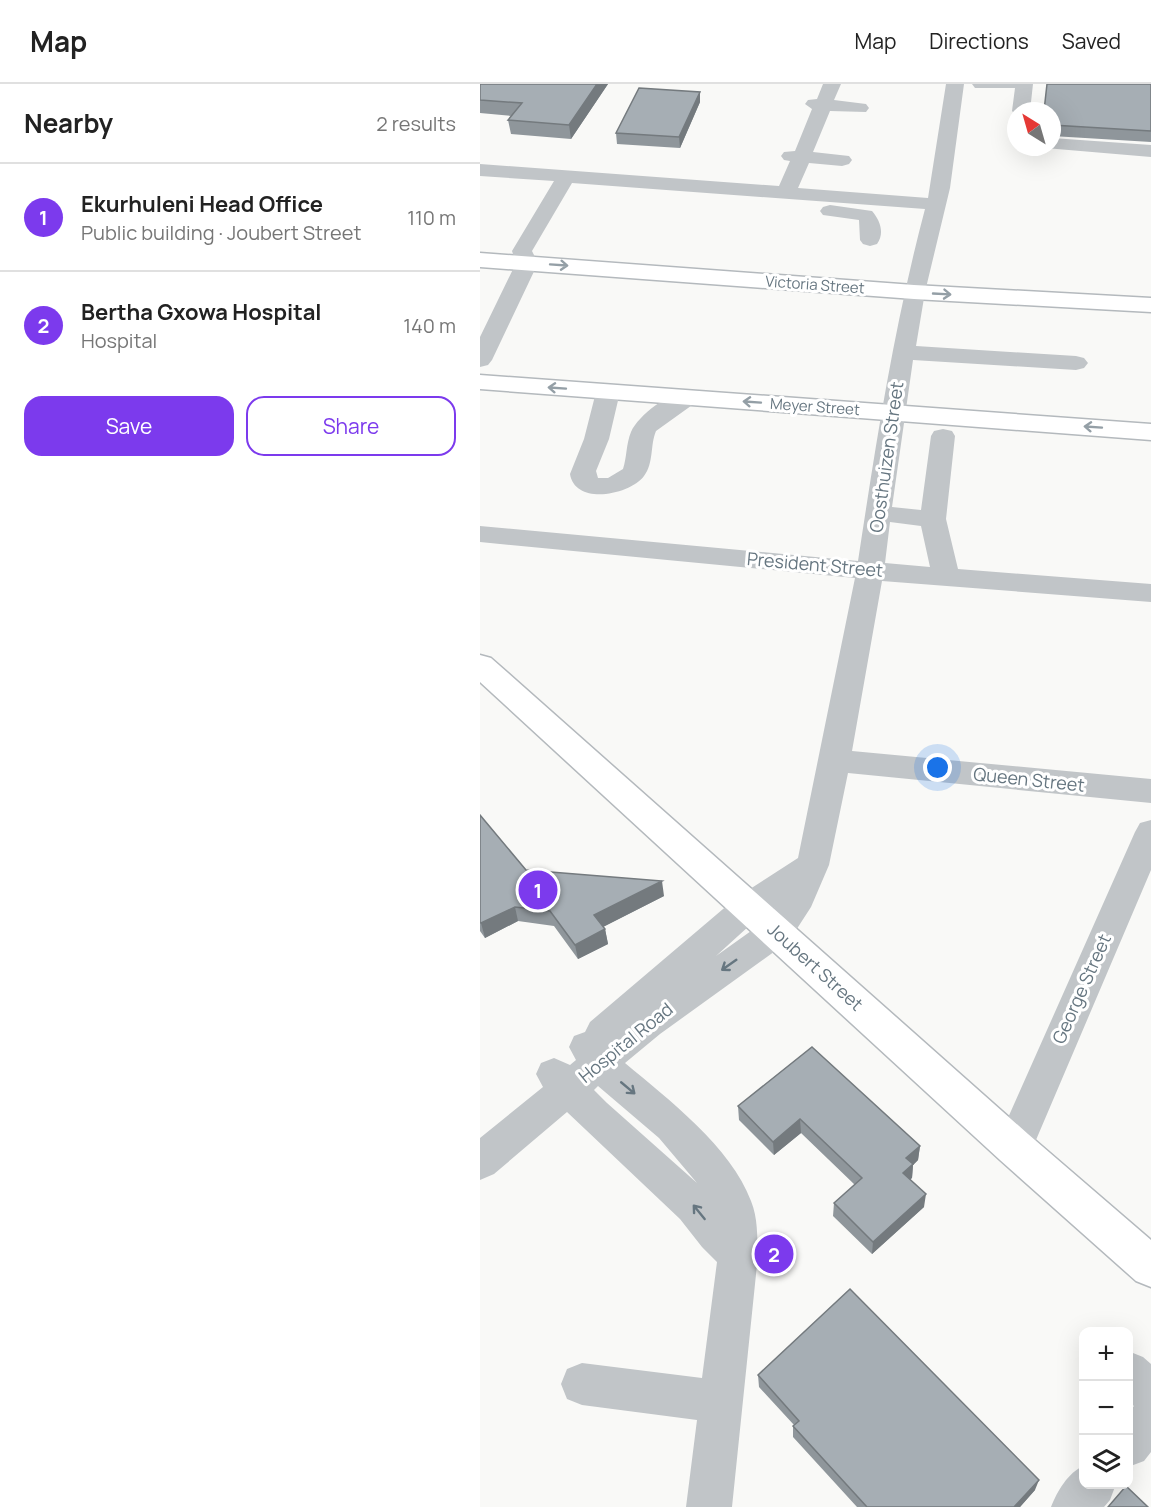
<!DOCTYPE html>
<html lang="en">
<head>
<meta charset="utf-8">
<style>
  body { margin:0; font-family:Manrope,sans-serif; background:#f2f2f2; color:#222 }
  .controls { position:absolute; right:18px; bottom:18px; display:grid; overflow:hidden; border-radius:12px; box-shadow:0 6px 24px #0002 }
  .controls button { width:54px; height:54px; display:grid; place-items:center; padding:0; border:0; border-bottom:2px solid #e0e0e0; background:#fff; color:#222; font:30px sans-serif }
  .compass { position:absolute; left:527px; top:18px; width:54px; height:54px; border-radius:50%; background:#fff; box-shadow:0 6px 24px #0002; rotate:323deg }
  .you { position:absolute; left:458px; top:684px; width:21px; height:21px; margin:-15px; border:4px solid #fff; border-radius:50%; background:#1a73e8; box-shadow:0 0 0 9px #1a73e833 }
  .badge { display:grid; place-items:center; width:39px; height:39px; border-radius:50%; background:#7c3aed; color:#fff; font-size:20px; font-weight:700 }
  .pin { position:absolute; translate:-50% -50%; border:3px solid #fff; box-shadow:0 2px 6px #0006 }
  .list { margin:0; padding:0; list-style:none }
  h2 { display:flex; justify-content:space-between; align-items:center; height:78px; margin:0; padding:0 24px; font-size:26px }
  h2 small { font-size:20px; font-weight:400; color:#767676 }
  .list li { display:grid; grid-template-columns:39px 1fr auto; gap:18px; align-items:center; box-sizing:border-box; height:108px; padding:0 24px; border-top:2px solid #e0e0e0 }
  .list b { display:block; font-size:22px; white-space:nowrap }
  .list p { margin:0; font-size:20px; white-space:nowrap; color:#767676 }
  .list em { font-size:20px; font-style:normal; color:#767676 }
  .actions { display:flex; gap:12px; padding:18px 24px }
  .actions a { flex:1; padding:14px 0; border:2px solid #7c3aed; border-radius:18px; text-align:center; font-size:21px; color:#7c3aed }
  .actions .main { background:#7c3aed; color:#fff }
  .icon { flex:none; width:33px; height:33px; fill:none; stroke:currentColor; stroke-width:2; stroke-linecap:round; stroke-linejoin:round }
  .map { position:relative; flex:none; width:671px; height:1423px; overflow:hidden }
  header { display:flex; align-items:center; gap:36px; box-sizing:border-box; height:84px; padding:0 30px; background:#fff; border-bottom:2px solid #e0e0e0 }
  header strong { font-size:28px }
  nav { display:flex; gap:33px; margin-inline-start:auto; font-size:21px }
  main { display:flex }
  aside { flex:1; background:#fff }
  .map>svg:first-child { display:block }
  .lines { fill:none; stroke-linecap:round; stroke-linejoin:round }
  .major-casing { stroke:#b4b9bd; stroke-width:3 }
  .minor { fill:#c1c5c8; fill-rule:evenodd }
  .major { fill:#fff; fill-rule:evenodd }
  .wall { fill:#8f969b }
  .shaded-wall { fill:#747a7e }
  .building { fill:#a6aeb4; stroke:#747a7e; stroke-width:1.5 }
  .oneway { stroke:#949fa6 }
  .oneway2 { stroke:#667680 }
  .labels { text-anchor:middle; stroke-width:6; stroke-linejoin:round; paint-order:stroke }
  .far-street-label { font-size:15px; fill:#667680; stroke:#fff }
  .street-label { font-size:18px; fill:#667680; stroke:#fff }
</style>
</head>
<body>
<header>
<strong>Map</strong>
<nav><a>Map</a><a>Directions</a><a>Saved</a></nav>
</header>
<main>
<aside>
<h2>Nearby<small>2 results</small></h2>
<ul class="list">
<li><span class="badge">1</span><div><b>Ekurhuleni Head Office</b><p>Public building · Joubert Street</p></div><em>110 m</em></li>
<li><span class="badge">2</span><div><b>Bertha Gxowa Hospital</b><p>Hospital</p></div><em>140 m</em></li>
</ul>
<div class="actions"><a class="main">Save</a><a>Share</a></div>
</aside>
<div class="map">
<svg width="671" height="1423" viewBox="0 0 671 1423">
  <rect width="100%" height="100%" fill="#f9f9f7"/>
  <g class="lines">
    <g class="major-casing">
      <path id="major" d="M0,169l434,32 237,13v14l-237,-13 -434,-32z
        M0,291l671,49v16l-671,-51z
        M0,571l11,3 537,476 123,106v47l-15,-6 -136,-121 -520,-478z"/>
    </g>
    <path class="minor" d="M343,0h18l-7,16 32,4 3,4 -3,4 -36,-1 -17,41 36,4 3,4 -3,4 -7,2 -33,-3 -11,25 130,10 18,-114h18l-14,104 -25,104 -9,54 160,10 8,2 4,5 -4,5 -8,2 -163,-10 -21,147 29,3 10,-74 3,-5 9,-2 9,2 3,5 -9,83 12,50 193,15v18l-269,-21 -30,170 299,28v24l-303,-30 -19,92 -18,42 -22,34 -129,93 -35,29c43,36 106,84 126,138 7,17 6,35 7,54l-26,252h-46l11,-87 -115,-15 -15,-6 -6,-15 6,-15 15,-6 120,15 15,-116 -15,-15 -22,-28 -113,-107 -73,62 -14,6v-42l63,-51 -7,-13 5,-11 13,-5 16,7 6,-5 -7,-13 5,-11 11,-4 5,-10 146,-124 62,-40 57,-280 -375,-36v-16l378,35c18,-118 36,-235 67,-352l-353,-26 -40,68 6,12 -46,97 -4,5 -8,2v-30l36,-74 -4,-12 42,-70 -74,-5v-12l299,22 11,-25 -6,-1 -3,-4 3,-4 11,-1 17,-42 -7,-5 3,-4 9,-1zM410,438l31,4 9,41 -45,-4zM295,823l-10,14 -49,35 44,-40zM118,1002l61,52 38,45 -90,-80 -13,-13z
      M492,0h61l-3,27h-14v4l-4,-4 3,-23h-40z
      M572,54l99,7v12l-106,-9 7,-1z
      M350,121l42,6c8,9 13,22 5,33l-7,2 -7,-2 -3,-4 -1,-20 -36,-5 -3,-4 3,-4z
      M128,301l8,2 4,5 -11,47 -13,32 2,7h10l15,-9c4,-12 3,-25 8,-37 9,-19 43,-44 64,-39l4,5 -4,5 -39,28c-6,14 -2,32 -12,45 -14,19 -69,30 -74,-2l14,-35 12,-47 4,-5z
      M671,736v50l-118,277 -5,12 -14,5 -14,-5 -5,-12 140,-315 5,-9z
      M648,1267l15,6 8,7v88l-7,9 -16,6v-55l6,-6 -6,-5z
      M604,1382v18h32l-6,16 -6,7h-53c6,-15 17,-35 33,-41z"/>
    <use href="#major" class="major"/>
  </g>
  <path class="wall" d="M0,0h128l-37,55 -60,-5 -3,-14 4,-4 -32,-3z
    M671,0v58l-99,-6v-25z
    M220,8v10l-20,46 -63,-4 -1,-11z
    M0,731l46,55 138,26 -61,31 2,2 3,15 -30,15 -24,-33 -36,-5 -33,17 -5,-7z
    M332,963l108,99 -2,14 -5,5 -1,13 -2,1 14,28 -52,47 -39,-38 1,-13 21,-18 -54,-52 -27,22 -35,-35 -1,-14z
    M278,1291l277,115 -15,17h-163l-64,-70v-11l1,-1 -35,-38z"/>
  <path class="shaded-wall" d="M117,0h11l-37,55 -2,-14z
    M220,8v10l-20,46 -1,-11z
    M182,797l2,15 -67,34 -3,-15z
    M35,823l3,14 -33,17 -4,-15z
    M125,845l3,15 -30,15 -3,-14z
    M320,1035l1,14 -27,22 -1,-13z
    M440,1062l-2,14 -5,5 -1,13 -10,8 4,-28z
    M446,1110l-2,13 -52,47 1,-12z
    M559,1396l-4,10 -15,17h-6z"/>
  <path class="building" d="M0,0h117l-28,41 -61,-5 14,-17 -42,-3z
    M567,0h104v47l-99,-6v-14h-8z
    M159,4l61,4 -21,45 -63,-4z
    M0,731l46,55 136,11 -68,34 11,14 -30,16 -25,-34 -35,-4 -34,16 -1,-1z
    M332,963l108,99 -14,12 7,6 -10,9 23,21 -53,48 -39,-39 28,-25 -62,-59 -27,23 -35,-36z
    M370,1205l189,191 -25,27h-147l-74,-81 6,-5 -41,-46z
    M646,1402l22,21h-40z"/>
  <defs><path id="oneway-shaft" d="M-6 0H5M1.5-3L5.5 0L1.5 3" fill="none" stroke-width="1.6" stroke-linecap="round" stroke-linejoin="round" transform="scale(1.5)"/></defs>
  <g class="oneway">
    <use href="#oneway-shaft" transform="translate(79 181) rotate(4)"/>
    <use href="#oneway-shaft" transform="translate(462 210) rotate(3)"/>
    <use href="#oneway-shaft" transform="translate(77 304) rotate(-176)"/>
    <use href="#oneway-shaft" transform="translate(272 318) rotate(-176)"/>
    <use href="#oneway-shaft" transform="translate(613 343) rotate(-176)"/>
  </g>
  <g class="oneway2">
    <use href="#oneway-shaft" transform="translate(249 881) rotate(145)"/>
    <use href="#oneway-shaft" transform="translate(148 1004) rotate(40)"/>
    <use href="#oneway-shaft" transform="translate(219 1128) rotate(-129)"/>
  </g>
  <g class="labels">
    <g class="far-street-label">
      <text transform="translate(335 201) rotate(4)" y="5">Victoria Street</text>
      <text transform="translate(335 323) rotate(4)" y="5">Meyer Street</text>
    </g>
    <g class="street-label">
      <text transform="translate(407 373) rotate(-82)" y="6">Oosthuizen Street</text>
      <text transform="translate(335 481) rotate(5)" y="6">President Street</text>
      <text transform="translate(549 696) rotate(6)" y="6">Queen Street</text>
      <text transform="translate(335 883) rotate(42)" y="6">Joubert Street</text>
      <text transform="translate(602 905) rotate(-66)" y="6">George Street</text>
      <text transform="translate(146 959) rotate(-39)" y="6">Hospital Road</text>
    </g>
  </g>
</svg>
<div class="controls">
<button>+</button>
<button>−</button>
<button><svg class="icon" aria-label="layers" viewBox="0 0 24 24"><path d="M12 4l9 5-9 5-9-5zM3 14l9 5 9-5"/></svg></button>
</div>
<svg class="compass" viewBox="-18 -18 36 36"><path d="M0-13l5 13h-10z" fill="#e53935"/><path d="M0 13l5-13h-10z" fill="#767676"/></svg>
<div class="you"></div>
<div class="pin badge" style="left:58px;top:806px">1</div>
<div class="pin badge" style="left:294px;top:1170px">2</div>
</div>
</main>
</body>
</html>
